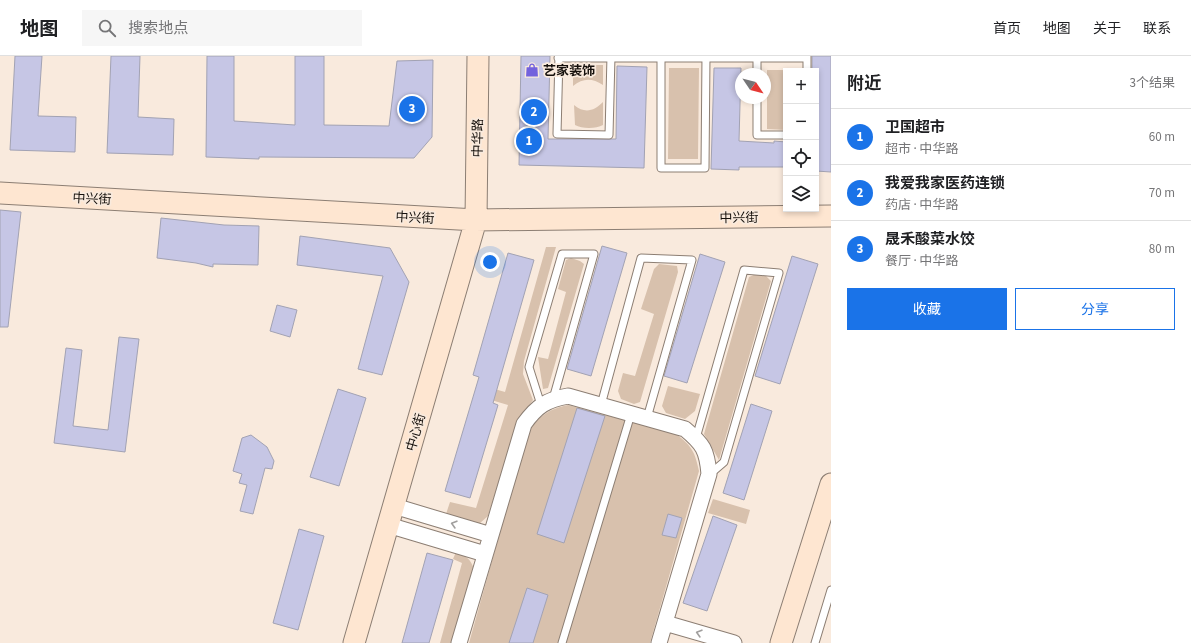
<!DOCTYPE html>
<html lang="zh">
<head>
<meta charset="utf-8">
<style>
  body { margin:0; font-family:"Source Sans 3","Noto Sans SC",sans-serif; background:#f6f6f6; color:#202124 }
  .controls { position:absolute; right:12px; top:12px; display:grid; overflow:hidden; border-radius:0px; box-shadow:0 2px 6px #0003 }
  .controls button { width:36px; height:36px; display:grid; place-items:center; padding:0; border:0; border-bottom:1px solid #e0e0e0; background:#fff; color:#202124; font:20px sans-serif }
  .compass { position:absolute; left:735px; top:12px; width:36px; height:36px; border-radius:50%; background:#fff; box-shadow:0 2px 6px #0003; rotate:125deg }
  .you { position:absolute; left:490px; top:206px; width:14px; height:14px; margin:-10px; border:3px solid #fff; border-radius:50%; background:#1a73e8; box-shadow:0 0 0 6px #1a73e833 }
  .badge { display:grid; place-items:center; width:26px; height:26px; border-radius:50%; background:#1a73e8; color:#fff; font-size:13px; font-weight:700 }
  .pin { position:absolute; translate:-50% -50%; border:2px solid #fff; box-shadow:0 1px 4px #0006 }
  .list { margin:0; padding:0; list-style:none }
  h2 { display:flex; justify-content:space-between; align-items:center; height:52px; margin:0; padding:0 16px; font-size:17px }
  h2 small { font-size:13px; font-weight:400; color:#757577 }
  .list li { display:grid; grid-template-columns:26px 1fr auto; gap:12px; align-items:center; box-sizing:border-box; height:56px; padding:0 16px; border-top:1px solid #e0e0e0 }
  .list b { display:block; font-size:15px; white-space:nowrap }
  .list p { margin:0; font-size:13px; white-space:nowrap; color:#757577 }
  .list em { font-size:13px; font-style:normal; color:#757577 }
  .actions { display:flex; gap:8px; padding:12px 16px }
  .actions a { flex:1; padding:9px 0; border:1px solid #1a73e8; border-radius:0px; text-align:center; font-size:14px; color:#1a73e8 }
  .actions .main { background:#1a73e8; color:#fff }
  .icon { flex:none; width:22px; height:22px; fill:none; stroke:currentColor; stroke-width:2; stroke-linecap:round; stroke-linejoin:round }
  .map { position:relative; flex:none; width:831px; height:587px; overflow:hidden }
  header { display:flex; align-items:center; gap:24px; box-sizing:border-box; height:56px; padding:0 20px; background:#fff; border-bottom:1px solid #e0e0e0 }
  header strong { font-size:19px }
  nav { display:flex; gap:22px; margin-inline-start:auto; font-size:14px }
  .search { width:280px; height:36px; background:#f6f6f6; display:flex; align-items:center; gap:10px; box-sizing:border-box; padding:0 14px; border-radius:0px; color:#757577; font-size:15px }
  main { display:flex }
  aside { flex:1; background:#fff }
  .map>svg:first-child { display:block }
  .green { fill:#d8c1ad }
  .building { fill:#c6c6e5; stroke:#a2a2b3 }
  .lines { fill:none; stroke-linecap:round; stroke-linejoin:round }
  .lane-casing { stroke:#8c7e73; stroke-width:9 }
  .street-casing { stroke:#8c7e73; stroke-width:17 }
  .secondary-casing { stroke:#8c7e73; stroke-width:23 }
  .lane { stroke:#fff; stroke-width:7 }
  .street { stroke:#fff; stroke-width:15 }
  .secondary { stroke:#fee6d1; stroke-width:21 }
  .oneway { stroke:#a19f9e }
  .labels { text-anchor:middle; stroke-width:3.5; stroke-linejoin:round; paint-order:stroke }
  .poi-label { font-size:13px; font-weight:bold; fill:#15100c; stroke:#f9eadd; text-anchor:start }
  .street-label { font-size:13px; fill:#15100c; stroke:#f9eadd }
</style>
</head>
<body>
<header>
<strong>地图</strong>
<div class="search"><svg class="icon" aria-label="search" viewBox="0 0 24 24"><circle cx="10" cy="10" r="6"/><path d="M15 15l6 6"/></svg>搜索地点</div>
<nav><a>首页</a><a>地图</a><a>关于</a><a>联系</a></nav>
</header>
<main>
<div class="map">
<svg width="831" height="587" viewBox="0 0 831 587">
  <rect width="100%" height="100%" fill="#f9eadd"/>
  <path class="green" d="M573,9h30v20c-11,-7 -20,-7 -30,1z
    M669,12h30l-1,91h-30z
    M767,14h34l-15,1v59l-19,-1z
    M603,46v23c-7,4 -21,4 -28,0l-1,-20c11,9 20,6 29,-3z
    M546,191h10l-32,114 -1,13 10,26 -16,23 -29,93 -9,8 -33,-10 4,-12 26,6 32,-103 -27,-8 3,-11 21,6z
    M571,202l9,3 4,3 -36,124 -5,1 -5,-32 10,2 18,-67 -8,-3 8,-29z
    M659,208l18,2 1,6 -38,130 -6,2 -13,-5 -3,-8 5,-18 12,3 19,-62 -13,-5 13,-40z
    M756,218l10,2 5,5 -52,179 -15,-26 45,-157z
    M668,330l32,8 -5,17 -10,8 -19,-6 -4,-7z
    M568,349l108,29c16,12 19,18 23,37l-49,172h-181l59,-211c11,-16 21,-23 40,-27z
    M713,443l37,11 -4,14 -38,-11z
    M456,496c10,4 14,6 18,17l-21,74h-13l22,-80 -9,-4z"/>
  <path class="building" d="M15,0h27l-4,60 38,1 -1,35 -65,-2z
    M111,0h29l-2,61 36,2 -1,36 -66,-2z
    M207,0h27v65l61,4v-69h29v69l65,1 8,-65 36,-1 -1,77 -18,21 -155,-1v2l-53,-2z
    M521,0h29l-2,83h68l1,-73 30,1 -3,101 -125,-3z
    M812,0h19v116l-15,-1v-100h-4z
    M714,12h27l-2,73 35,2v-2l12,1v25h-47v3l-28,-1z
    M0,154l21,2 -13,115h-8z
    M161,162l63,7 35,1 -1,39 -45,-1v3l-17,-4 -39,-5z
    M300,180l90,12 19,34 -27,93 -24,-6 25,-93 -86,-11z
    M602,190l25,7 -36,123 -24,-7z
    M508,197l26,7 -41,143 5,2 -28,93 -25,-7 34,-114 -6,-2z
    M700,198l25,8 -38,121 -23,-7z
    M792,200l26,8 -38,120 -25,-8z
    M277,249l20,5 -7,27 -20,-6z
    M119,281l20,2 -14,113 -71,-9 12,-95 16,2 -9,76 35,4z
    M338,333l28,9 -27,88 -29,-9z
    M751,348l21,7 -28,89 -21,-7z
    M577,352l28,8 -41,127 -27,-9z
    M251,379l16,12 7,14 -2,8 -7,-1 -12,46 -13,-3 7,-26 -8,-2 3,-9 -9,-3 9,-33z
    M668,458l14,4 -6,20 -14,-3z
    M713,460l24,9 -30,86 -24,-8z
    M299,473l25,7 -26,94 -25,-7z
    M427,497l26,7 -24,83h-27z
    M527,532l21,7 -15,48h-24z"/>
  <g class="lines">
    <g class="lane-casing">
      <path id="lane" d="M559,0l-2,78 52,1 2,-79
        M661,0v112h44l1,-112
        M757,0v18
        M558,2h249
        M807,15v-15
        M757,42v37h29
        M541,349l-12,-38 33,-113h32l-41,145
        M601,349l40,-147 51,2 -45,158
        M696,382l48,-168 35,3 -55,189 -14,12
        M562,587l69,-229
        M815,587l16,-53"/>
    </g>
    <g class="street-casing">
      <path id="street" d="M394,450l97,29
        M388,469l97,29
        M665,567l69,20
        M459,587l65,-219c13,-18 22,-24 44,-28l117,33c18,15 22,21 24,45l-50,169"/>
    </g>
    <g class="secondary-casing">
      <path id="secondary" d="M0,137l476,27 355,-4
        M354,587l122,-423 2,-164
        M781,587l50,-159"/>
    </g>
    <use href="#lane" class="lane"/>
    <use href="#street" class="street"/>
    <use href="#secondary" class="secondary"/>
  </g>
  <defs><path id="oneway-chevron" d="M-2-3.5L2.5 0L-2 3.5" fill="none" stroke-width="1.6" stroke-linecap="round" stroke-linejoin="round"/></defs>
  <g class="oneway">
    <use href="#oneway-chevron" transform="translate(454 468) rotate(-164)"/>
    <use href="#oneway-chevron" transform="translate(699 577) rotate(-164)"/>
  </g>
  <defs>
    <g id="shop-bare" transform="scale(1.08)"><path d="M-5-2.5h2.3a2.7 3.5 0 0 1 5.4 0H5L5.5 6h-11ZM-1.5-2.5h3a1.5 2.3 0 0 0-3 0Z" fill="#7362dd" stroke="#f9eadd" stroke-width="2.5" paint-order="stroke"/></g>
  </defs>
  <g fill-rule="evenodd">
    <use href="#shop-bare" x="532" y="14"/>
  </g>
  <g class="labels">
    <g class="poi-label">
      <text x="543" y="19">艺家装饰</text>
    </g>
    <g class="street-label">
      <text transform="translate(477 82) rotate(-89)" y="5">中华路</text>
      <text transform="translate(92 142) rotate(3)" y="5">中兴街</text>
      <text transform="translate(415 161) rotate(3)" y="5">中兴街</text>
      <text transform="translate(739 161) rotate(-1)" y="5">中兴街</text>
      <text transform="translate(415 376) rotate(-74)" y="5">中心街</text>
    </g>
  </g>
</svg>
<div class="controls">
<button>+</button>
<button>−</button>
<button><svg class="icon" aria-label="locate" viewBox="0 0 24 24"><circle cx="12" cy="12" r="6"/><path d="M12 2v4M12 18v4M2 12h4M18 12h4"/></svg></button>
<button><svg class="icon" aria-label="layers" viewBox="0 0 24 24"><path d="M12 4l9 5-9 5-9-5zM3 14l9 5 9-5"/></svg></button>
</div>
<svg class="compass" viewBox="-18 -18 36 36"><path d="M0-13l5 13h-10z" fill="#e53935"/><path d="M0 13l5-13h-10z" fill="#757577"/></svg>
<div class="you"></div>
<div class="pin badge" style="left:529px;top:85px">1</div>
<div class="pin badge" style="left:534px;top:56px">2</div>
<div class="pin badge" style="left:412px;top:53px">3</div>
</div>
<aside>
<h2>附近<small>3个结果</small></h2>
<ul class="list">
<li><span class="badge">1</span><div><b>卫国超市</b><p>超市 · 中华路</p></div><em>60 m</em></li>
<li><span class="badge">2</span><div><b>我爱我家医药连锁</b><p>药店 · 中华路</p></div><em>70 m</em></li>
<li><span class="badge">3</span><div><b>晟禾酸菜水饺</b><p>餐厅 · 中华路</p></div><em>80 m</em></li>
</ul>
<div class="actions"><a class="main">收藏</a><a>分享</a></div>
</aside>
</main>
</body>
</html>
